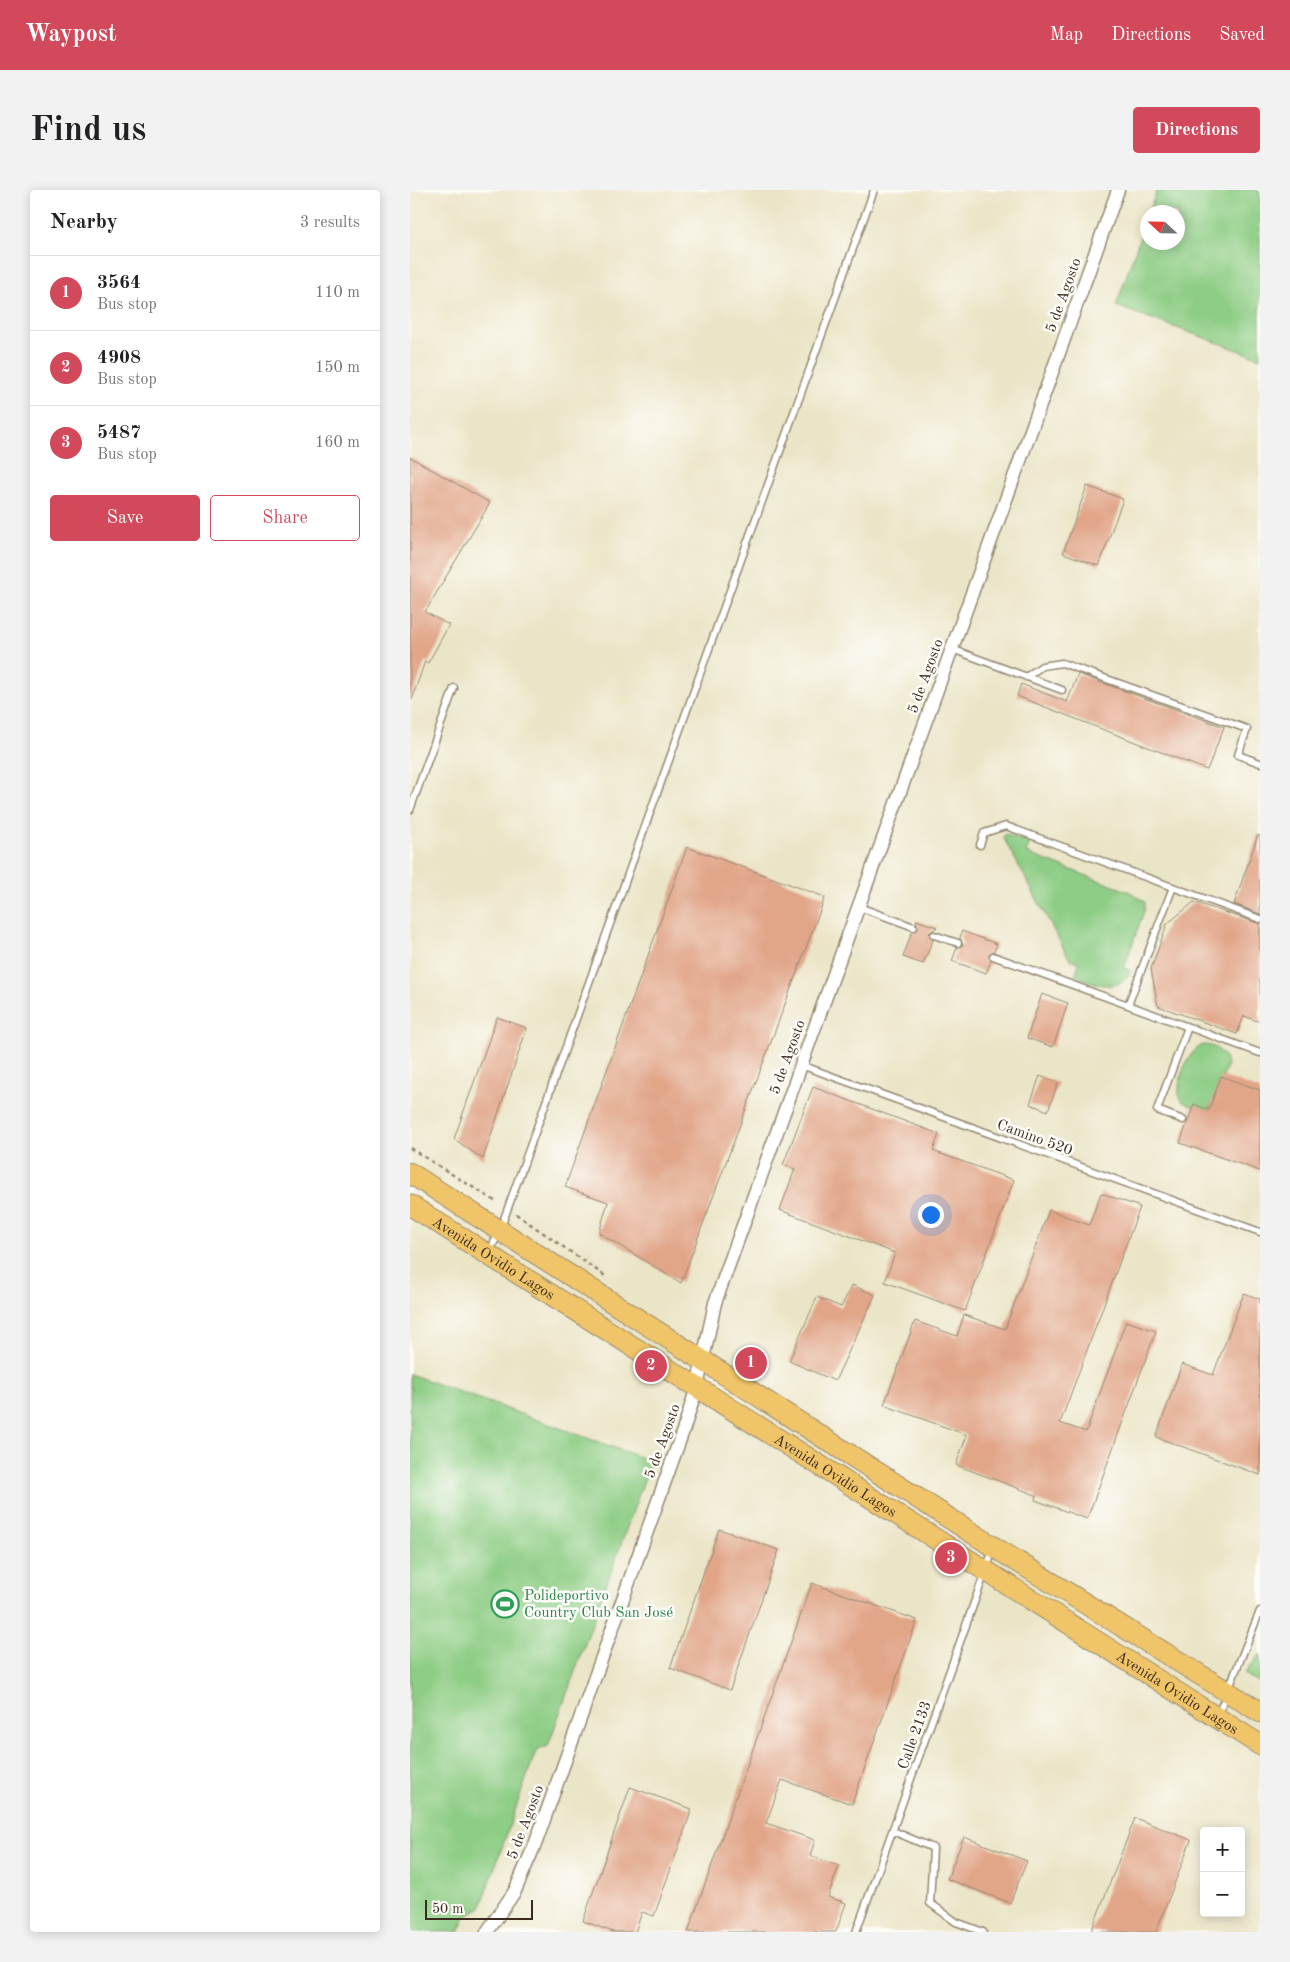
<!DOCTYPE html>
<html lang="en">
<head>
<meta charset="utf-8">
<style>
  body { margin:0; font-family:"Old Standard TT",serif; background:#f2f2f2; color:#202124 }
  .controls { position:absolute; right:15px; bottom:15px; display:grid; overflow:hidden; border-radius:5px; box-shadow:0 2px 12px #0003 }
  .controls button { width:45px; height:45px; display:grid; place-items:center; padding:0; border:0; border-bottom:1px solid #e0e0e0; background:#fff; color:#202124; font:25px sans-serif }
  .compass { position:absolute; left:730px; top:15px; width:45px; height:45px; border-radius:50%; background:#fff; box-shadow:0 2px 12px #0003; rotate:292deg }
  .scale { position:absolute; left:15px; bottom:12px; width:108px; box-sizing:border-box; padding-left:5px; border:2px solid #3b2a1e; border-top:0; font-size:14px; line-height:18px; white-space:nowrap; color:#3b2a1e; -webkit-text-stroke:4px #fdfcf7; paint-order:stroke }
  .you { position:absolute; left:520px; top:1024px; width:18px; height:18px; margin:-12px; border:4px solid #fff; border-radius:50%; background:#1a73e8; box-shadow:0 0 0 8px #1a73e833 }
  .badge { display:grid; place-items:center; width:32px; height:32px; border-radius:50%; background:#d1495b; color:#fff; font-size:16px; font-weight:700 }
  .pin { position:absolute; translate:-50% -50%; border:2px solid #fff; box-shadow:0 1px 5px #0006 }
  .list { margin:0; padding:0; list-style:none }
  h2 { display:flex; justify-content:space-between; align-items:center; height:65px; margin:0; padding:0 20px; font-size:21px }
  h2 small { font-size:16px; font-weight:400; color:#757577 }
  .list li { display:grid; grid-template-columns:32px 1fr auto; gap:15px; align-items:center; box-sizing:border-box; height:75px; padding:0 20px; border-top:1px solid #e0e0e0 }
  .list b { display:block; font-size:19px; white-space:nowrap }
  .list p { margin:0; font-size:16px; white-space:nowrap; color:#757577 }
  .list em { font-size:16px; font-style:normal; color:#757577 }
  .actions { display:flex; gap:10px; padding:15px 20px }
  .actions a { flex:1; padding:11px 0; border:1px solid #d1495b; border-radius:5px; text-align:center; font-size:18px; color:#d1495b }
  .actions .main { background:#d1495b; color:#fff }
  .map { position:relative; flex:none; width:850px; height:1742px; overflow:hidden; border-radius:5px }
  header { display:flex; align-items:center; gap:30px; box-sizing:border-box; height:70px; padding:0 25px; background:#d1495b; color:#fff }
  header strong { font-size:24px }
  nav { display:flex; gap:28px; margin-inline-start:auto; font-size:18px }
  .intro { display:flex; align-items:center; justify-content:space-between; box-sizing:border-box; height:120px; padding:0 30px }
  h1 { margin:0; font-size:35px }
  .button { padding:12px 22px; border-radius:5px; background:#d1495b; color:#fff; font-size:18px; font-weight:700 }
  main { display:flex; gap:30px; padding:0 30px }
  aside { flex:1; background:#fff; border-radius:5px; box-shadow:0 2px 12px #0003 }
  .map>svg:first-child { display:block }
  .green { fill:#8ecd85; stroke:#647c52 }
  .building { fill:#e1a588 }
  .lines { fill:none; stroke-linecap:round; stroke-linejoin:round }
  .service-casing { stroke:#938872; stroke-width:9 }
  .minor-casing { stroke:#938872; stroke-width:15 }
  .primary-casing { stroke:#938872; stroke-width:22 }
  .path { stroke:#938872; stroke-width:2.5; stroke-dasharray:4 4; stroke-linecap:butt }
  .service { stroke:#fff; stroke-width:6 }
  .minor { stroke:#fff; stroke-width:12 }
  .primary { stroke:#f0c469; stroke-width:20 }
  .labels { text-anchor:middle; stroke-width:5; stroke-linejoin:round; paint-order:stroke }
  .street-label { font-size:15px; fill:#3b2a1e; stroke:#fdfcf7 }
  .leisure-label { font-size:15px; fill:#27864d; stroke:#fdfcf7; text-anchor:start }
</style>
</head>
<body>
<header>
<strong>Waypost</strong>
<nav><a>Map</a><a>Directions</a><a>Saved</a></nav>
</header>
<div class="intro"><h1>Find us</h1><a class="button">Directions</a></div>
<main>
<aside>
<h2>Nearby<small>3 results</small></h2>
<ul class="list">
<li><span class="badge">1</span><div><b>3564</b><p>Bus stop</p></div><em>110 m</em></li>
<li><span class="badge">2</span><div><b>4908</b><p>Bus stop</p></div><em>150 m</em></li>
<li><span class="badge">3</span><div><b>5487</b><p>Bus stop</p></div><em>160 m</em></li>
</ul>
<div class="actions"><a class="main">Save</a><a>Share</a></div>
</aside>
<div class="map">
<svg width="850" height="1742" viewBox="0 0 850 1742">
  <rect width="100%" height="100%" fill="#fdfcf7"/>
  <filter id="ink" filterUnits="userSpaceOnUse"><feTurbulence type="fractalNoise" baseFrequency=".02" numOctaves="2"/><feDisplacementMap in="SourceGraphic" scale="10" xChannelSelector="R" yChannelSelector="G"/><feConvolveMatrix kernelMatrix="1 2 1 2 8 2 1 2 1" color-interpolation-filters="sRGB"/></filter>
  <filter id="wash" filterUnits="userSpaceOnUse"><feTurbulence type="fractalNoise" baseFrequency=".0096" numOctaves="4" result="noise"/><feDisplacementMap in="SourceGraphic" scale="20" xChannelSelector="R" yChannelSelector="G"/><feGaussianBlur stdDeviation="1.12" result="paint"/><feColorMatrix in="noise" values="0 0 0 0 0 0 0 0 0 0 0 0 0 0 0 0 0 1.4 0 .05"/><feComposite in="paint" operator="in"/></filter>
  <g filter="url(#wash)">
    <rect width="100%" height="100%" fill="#ebe5c7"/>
    <path class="green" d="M747,0h103v168l-144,-52 31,-89 1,25h30v-30h-29z
      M595,644l25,9 -4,10 104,39 15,10 -1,9 -20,57 7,3c-13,24 -37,12 -56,5l4,-13 -9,-3 -67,-123z
      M792,855c13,-1 24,8 25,21l-18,44 -14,-5 -2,2 -10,-5 -4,-7c-1,-17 8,-42 23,-50z
      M0,1184l241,87 -103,285 -12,5 -55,156 -16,10 -6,15h-49z
      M850,1464v29l-16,-9z"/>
    <g id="blocks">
      <path class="building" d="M0,267l80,46 -65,109 24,13 -21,38 -3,-2 -13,38 -2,-1z
        M677,296l36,13 -24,67 -36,-13z
        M668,484l146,53 -17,43 -190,-74 4,-12 46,18z
        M848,645l2,1v78l-26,-10z
        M277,657l138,50 -144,386 -82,-50 9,-31 -43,-15z
        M784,712l66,22v98l-16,-6 -7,18 -79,-28 -7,-37 16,-45z
        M506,730l21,7 -8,6 4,7 -10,24 -20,-7 9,-25 6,-3z
        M552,741l35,13 -3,7 -5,3 2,7 -5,12 -34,-12 5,-13 6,-3 -3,-7z
        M632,804l26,9 -15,44 -26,-9z
        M87,827l30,11 -44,131 -29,-20z
        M630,886l18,7 -10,28 -18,-7z
        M811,886l39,14v81l-80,-28 14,-39 15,6z
        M403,897l126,47 -6,17 81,29 -49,131 -80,-29 10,-29 -115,-43 15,-41 -12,-4z
        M691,1003l39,14 -80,216 26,9 40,-111 30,10 -69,188 -52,-19 1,-5 -80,-30 11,-30 -83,-30 31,-84 42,15 7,-21 41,14 44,-119 40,15z
        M442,1095l23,10 -40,86 -46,-20 28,-64 24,10z
        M834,1103l16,6v176l-104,-38 26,-73 31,11z
        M309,1339l60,21 -49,140 -60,-22z
        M402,1393l105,37 -65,184 -70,-24 -16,43 49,17 -5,16 29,10 -11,31 18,6 -10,29h-148z
        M220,1597l62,22 -38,107 -12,-4 -7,20h-22l-30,-11z
        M725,1628l56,22 -35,92h-65z
        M554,1647l63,24 -17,42 -63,-24z"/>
    </g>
  </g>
  <g filter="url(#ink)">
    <use href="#blocks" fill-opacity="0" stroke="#938872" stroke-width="1"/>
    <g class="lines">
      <g class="service-casing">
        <path id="service" d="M542,459l110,41
          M616,487l16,-11 20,-3 185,66 -9,26 22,8
          M0,620l44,-122
          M570,655l4,-12 22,-7 254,93
          M449,717l55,20
          M524,745l24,8
          M583,766l267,97
          M718,815l45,-118
          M391,875l459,167
          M773,930l-26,-10 31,-83
          M80,1061l10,-21 374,-1040
          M808,1525l42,-104
          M483,1641l40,17 -3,55 26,19 27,10
          M446,1742l137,-382"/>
      </g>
      <g class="minor-casing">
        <path id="minor" d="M77,1742l28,-41 21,-49 148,-414 13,-41 18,-84 403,-1113"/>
      </g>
      <g class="primary-casing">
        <g id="primary">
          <path d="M0,983l584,374 266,165"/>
          <path id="s1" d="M0,1015l850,540"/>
        </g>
      </g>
      <path class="path" d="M0,958l88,55
        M106,1024l92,64"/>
      <use href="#service" class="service"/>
      <use href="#minor" class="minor"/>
      <use href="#primary" class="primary"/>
    </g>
  </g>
  <defs>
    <g id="stadium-ring" transform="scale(1.4375)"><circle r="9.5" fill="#fdfcf7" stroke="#2e9e5b" stroke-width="1.5"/><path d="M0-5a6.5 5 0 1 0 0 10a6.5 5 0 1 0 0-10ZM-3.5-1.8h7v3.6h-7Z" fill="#2e9e5b"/></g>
  </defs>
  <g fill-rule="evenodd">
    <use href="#stadium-ring" x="95" y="1414"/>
  </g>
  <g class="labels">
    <g class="street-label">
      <text transform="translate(653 105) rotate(-70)" y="5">5 de Agosto</text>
      <text transform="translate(515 486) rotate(-70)" y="5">5 de Agosto</text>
      <text transform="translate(377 867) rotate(-70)" y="5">5 de Agosto</text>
      <text transform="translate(625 947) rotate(20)" y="5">Camino 520</text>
      <text dy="5" stroke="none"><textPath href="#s1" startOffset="99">Avenida Ovidio Lagos</textPath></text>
      <text transform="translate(252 1251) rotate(-70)" y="5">5 de Agosto</text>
      <text dy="5" stroke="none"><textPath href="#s1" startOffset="504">Avenida Ovidio Lagos</textPath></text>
      <text dy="5" stroke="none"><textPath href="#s1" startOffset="909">Avenida Ovidio Lagos</textPath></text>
      <text transform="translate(504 1545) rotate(-70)" y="5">Calle 2133</text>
      <text transform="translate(115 1632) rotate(-69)" y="5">5 de Agosto</text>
    </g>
    <g class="leisure-label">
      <text x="114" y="1410">Polideportivo<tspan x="114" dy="17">Country Club San José</tspan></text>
    </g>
  </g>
</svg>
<div class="controls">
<button>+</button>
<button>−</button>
</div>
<svg class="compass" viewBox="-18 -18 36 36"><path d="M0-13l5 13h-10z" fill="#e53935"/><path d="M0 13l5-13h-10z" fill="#757577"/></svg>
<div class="scale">50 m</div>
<div class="you"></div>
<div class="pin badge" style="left:341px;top:1173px">1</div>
<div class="pin badge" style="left:241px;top:1176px">2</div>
<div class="pin badge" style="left:541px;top:1368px">3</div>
</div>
</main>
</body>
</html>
